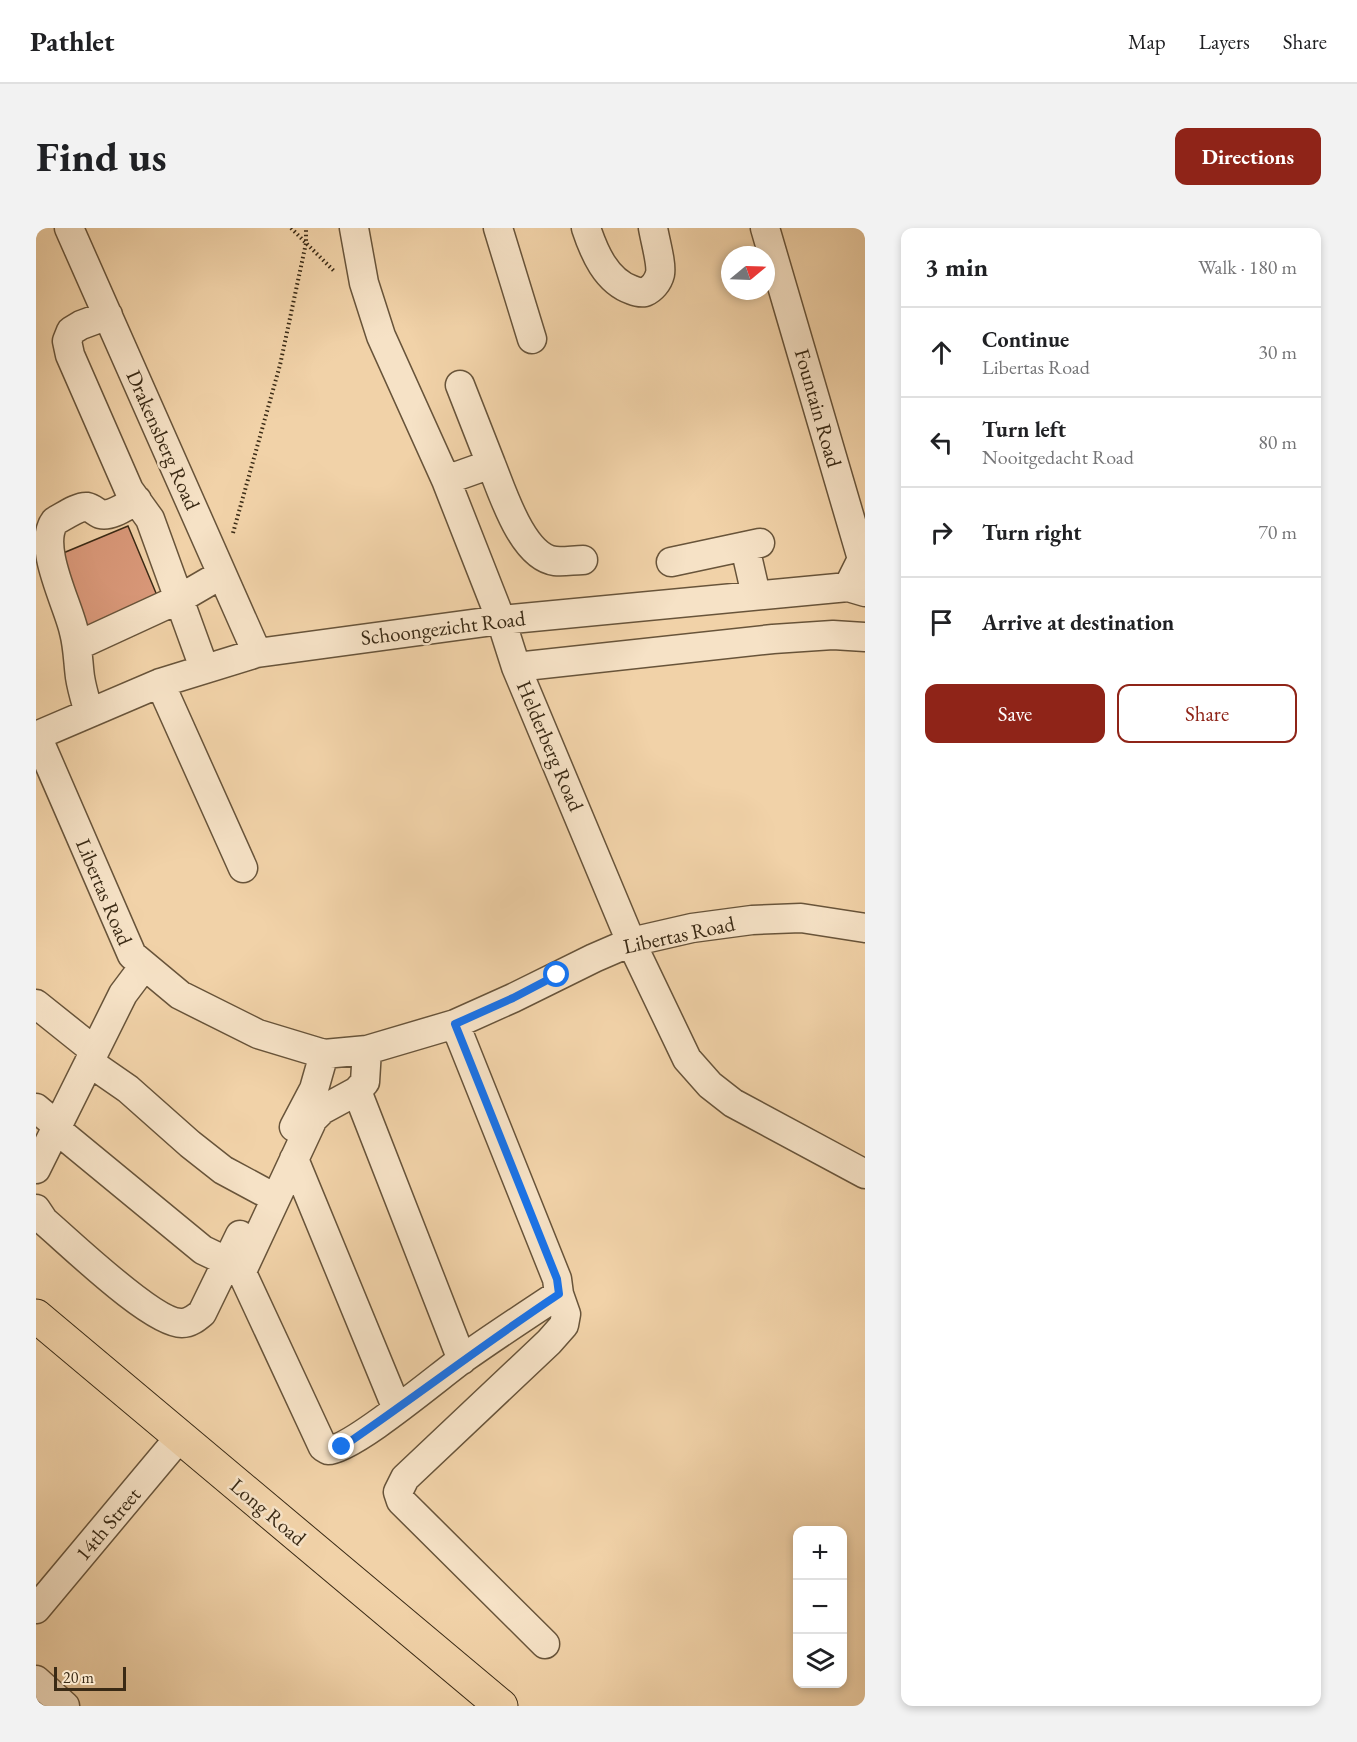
<!DOCTYPE html>
<html lang="en">
<head>
<meta charset="utf-8">
<style>
  body { margin:0; font-family:"EB Garamond",serif; background:#f2f2f2; color:#202124 }
  .controls { position:absolute; right:18px; bottom:18px; display:grid; overflow:hidden; border-radius:12px; box-shadow:0 3px 9px #0003 }
  .controls button { width:54px; height:54px; display:grid; place-items:center; padding:0; border:0; border-bottom:2px solid #e0e0e0; background:#fff; color:#202124; font:30px sans-serif }
  .compass { position:absolute; left:685px; top:18px; width:54px; height:54px; border-radius:50%; background:#fff; box-shadow:0 3px 9px #0003; rotate:71deg }
  .scale { position:absolute; left:18px; bottom:15px; width:72px; box-sizing:border-box; padding-left:6px; border:3px solid #3a2a15; border-top:0; font-size:16px; line-height:21px; white-space:nowrap; color:#3a2a15; -webkit-text-stroke:4px #f6e2c6; paint-order:stroke }
  .stop { position:absolute; width:18px; height:18px; margin:-14px; border:4px solid #1a73e8; border-radius:50%; background:#fff }
  .stop.end { background:#1a73e8; border-color:#fff; box-shadow:0 2px 6px #0008 }
  .list { margin:0; padding:0; list-style:none }
  h2 { display:flex; justify-content:space-between; align-items:center; height:78px; margin:0; padding:0 24px; font-size:26px }
  h2 small { font-size:20px; font-weight:400; color:#757577 }
  .list li { display:grid; grid-template-columns:39px 1fr auto; gap:18px; align-items:center; box-sizing:border-box; height:90px; padding:0 24px; border-top:2px solid #e0e0e0 }
  .list b { display:block; font-size:22px; white-space:nowrap }
  .list p { margin:0; font-size:20px; white-space:nowrap; color:#757577 }
  .list em { font-size:20px; font-style:normal; color:#757577 }
  .actions { display:flex; gap:12px; padding:18px 24px }
  .actions a { flex:1; padding:14px 0; border:2px solid #8f2418; border-radius:12px; text-align:center; font-size:21px; color:#8f2418 }
  .actions .main { background:#8f2418; color:#fff }
  .icon { flex:none; width:33px; height:33px; fill:none; stroke:currentColor; stroke-width:2; stroke-linecap:round; stroke-linejoin:round }
  .map { position:relative; flex:none; width:829px; height:1478px; overflow:hidden; border-radius:12px }
  header { display:flex; align-items:center; gap:36px; box-sizing:border-box; height:84px; padding:0 30px; background:#fff; border-bottom:2px solid #e0e0e0 }
  header strong { font-size:28px }
  nav { display:flex; gap:33px; margin-inline-start:auto; font-size:21px }
  .intro { display:flex; align-items:center; justify-content:space-between; box-sizing:border-box; height:144px; padding:0 36px }
  h1 { margin:0; font-size:42px }
  .button { padding:15px 27px; border-radius:12px; background:#8f2418; color:#fff; font-size:21px; font-weight:700 }
  main { display:flex; gap:36px; padding:0 36px }
  aside { flex:1; background:#fff; border-radius:12px; box-shadow:0 3px 9px #0003 }
  .map>svg:first-child { display:block }
  .building { fill:#d99879; stroke:#3a2a15; stroke-width:1.5 }
  .lines { fill:none; stroke-linecap:round; stroke-linejoin:round }
  .minor-casing { stroke:#68543a; stroke-width:31 }
  .major-casing { stroke:#3a2a15; stroke-width:35 }
  .path { stroke:#3a2a15; stroke-width:4; stroke-dasharray:1.5 3; stroke-linecap:butt }
  .minor { stroke:#f6e2c6; stroke-width:28 }
  .major { stroke:#f1d2a8; stroke-width:33 }
  .route { stroke:#1a73e8; stroke-width:8 }
  .labels { text-anchor:middle; stroke-width:5; stroke-linejoin:round; paint-order:stroke }
  .street-label { font-size:21px; fill:#3a2a15; stroke:#f6e2c6 }
</style>
</head>
<body>
<header>
<strong>Pathlet</strong>
<nav><a>Map</a><a>Layers</a><a>Share</a></nav>
</header>
<div class="intro"><h1>Find us</h1><a class="button">Directions</a></div>
<main>
<div class="map">
<svg width="829" height="1478" viewBox="0 0 829 1478">
  <rect width="100%" height="100%" fill="#f1d2a8"/>
  <filter id="stains"><feTurbulence type="fractalNoise" baseFrequency=".00333" numOctaves="4"/><feColorMatrix values="0 0 0 0 .2 0 0 0 0 .09 0 0 0 0 .02 0 0 0 .5 -.17"/></filter>
  <radialGradient id="worn" r=".72"><stop offset=".6" stop-color="#630" stop-opacity="0"/><stop offset="1" stop-color="#630" stop-opacity=".3"/></radialGradient>
  <path class="building" d="M92,298l33,79 -72,30 -33,-79z"/>
  <g class="lines">
    <g class="minor-casing">
      <path id="minor" d="M33,0l188,425
        M318,0l10,55 17,53 65,144 55,140 15,47 115,275 56,117 23,26 23,18 132,71
        M462,0l34,111
        M550,0c8,24 20,53 46,62 5,2 8,3 13,2 7,-3 13,-10 15,-18 2,-10 -5,-34 -7,-46
        M729,0l97,331 -14,28
        M72,87l-27,10 -10,6 -4,10 3,14 59,135 21,29 54,149
        M455,236c11,27 31,93 64,97 9,1 19,-1 28,-1
        M410,252l45,-16 -31,-79
        M709,319l11,48
        M635,334l89,-19
        M41,418l102,-47 43,-25
        M480,439l257,-28 60,-4 32,2
        M124,455l83,185
        M53,485c-3,-11 -7,-23 -9,-36 -2,-15 -2,-30 -6,-45 -5,-26 -38,-86 -19,-111 8,-4 23,-15 32,-14 5,1 9,5 13,7 12,3 27,-9 37,-14
        M0,508l124,-53 97,-30 244,-33 347,-33 17,5
        M1,508l95,219 48,40 78,39 66,20 43,-4 88,-26 58,-26 81,-40 37,-16 61,-14 60,-8 49,-2 64,10
        M0,776l50,40
        M419,796l102,255 2,15 7,20 -2,11 -15,17 -144,136 -7,14 3,9 144,143
        M331,822l-2,32 -8,9 -35,19 -9,9 -70,150v6l80,172 5,3c24,0 111,-74 136,-92 31,-22 63,-43 95,-64
        M53,834l39,27 62,55 33,26 39,21
        M321,863l105,269
        M0,880l12,10
        M258,899l20,-38 10,-35
        M20,901l147,121 23,11
        M258,931l103,250
        M0,941l87,-175 21,-28
        M0,981l8,12c25,21 109,103 138,102 8,0 14,-5 20,-10l38,-78
        M0,1381l143,-171
        M0,1452l29,26"/>
    </g>
    <g class="major-casing">
      <path id="major" d="M0,1088l465,390"/>
    </g>
    <path class="path" d="M255,0l44,44
      M197,305l47,-168 26,-122v-15"/>
    <use href="#minor" class="minor"/>
    <use href="#major" class="major"/>
  </g>
  <g class="lines">
    <path class="route" d="M306,1219c73,-50 143,-104 217,-153l-2,-15 -102,-255 58,-26 44,-23"/>
  </g>
  <g class="labels">
    <g class="street-label">
      <text transform="translate(782 180) rotate(74)" y="7">Fountain Road</text>
      <text transform="translate(127 212) rotate(66)" y="7">Drakensberg Road</text>
      <text transform="translate(407 400) rotate(-7)" y="7">Schoongezicht Road</text>
      <text transform="translate(514 518) rotate(67)" y="7">Helderberg Road</text>
      <text transform="translate(68 664) rotate(67)" y="7">Libertas Road</text>
      <text transform="translate(643 707) rotate(-12)" y="7">Libertas Road</text>
      <text transform="translate(232 1284) rotate(40)" y="7">Long Road</text>
      <text transform="translate(72 1296) rotate(-50)" y="7">14th Street</text>
    </g>
  </g>
  <rect width="100%" height="100%" filter="url(#stains)"/>
  <rect width="100%" height="100%" fill="url(#worn)"/>
</svg>
<div class="controls">
<button>+</button>
<button>−</button>
<button><svg class="icon" aria-label="layers" viewBox="0 0 24 24"><path d="M12 4l9 5-9 5-9-5zM3 14l9 5 9-5"/></svg></button>
</div>
<svg class="compass" viewBox="-18 -18 36 36"><path d="M0-13l5 13h-10z" fill="#e53935"/><path d="M0 13l5-13h-10z" fill="#757577"/></svg>
<div class="scale">20 m</div>
<div class="stop" style="left:521px;top:747px"></div>
<div class="stop end" style="left:306px;top:1219px"></div>
</div>
<aside>
<h2>3 min<small>Walk · 180 m</small></h2>
<ul class="list">
<li><svg class="icon" aria-label="ahead" viewBox="0 0 24 24"><path d="M12 20V5M6 11l6-6 6 6"/></svg><div><b>Continue</b><p>Libertas Road</p></div><em>30 m</em></li>
<li><svg class="icon" aria-label="left" viewBox="0 0 24 24"><path d="M17 20v-9H6M10 6l-5 5 5 5"/></svg><div><b>Turn left</b><p>Nooitgedacht Road</p></div><em>80 m</em></li>
<li><svg class="icon" aria-label="right" viewBox="0 0 24 24"><path d="M7 20v-9h11M14 6l5 5-5 5"/></svg><div><b>Turn right</b></div><em>70 m</em></li>
<li><svg class="icon" aria-label="arrive" viewBox="0 0 24 24"><path d="M6 21V4h12l-3 4 3 4H6"/></svg><div><b>Arrive at destination</b></div></li>
</ul>
<div class="actions"><a class="main">Save</a><a>Share</a></div>
</aside>
</main>
</body>
</html>
